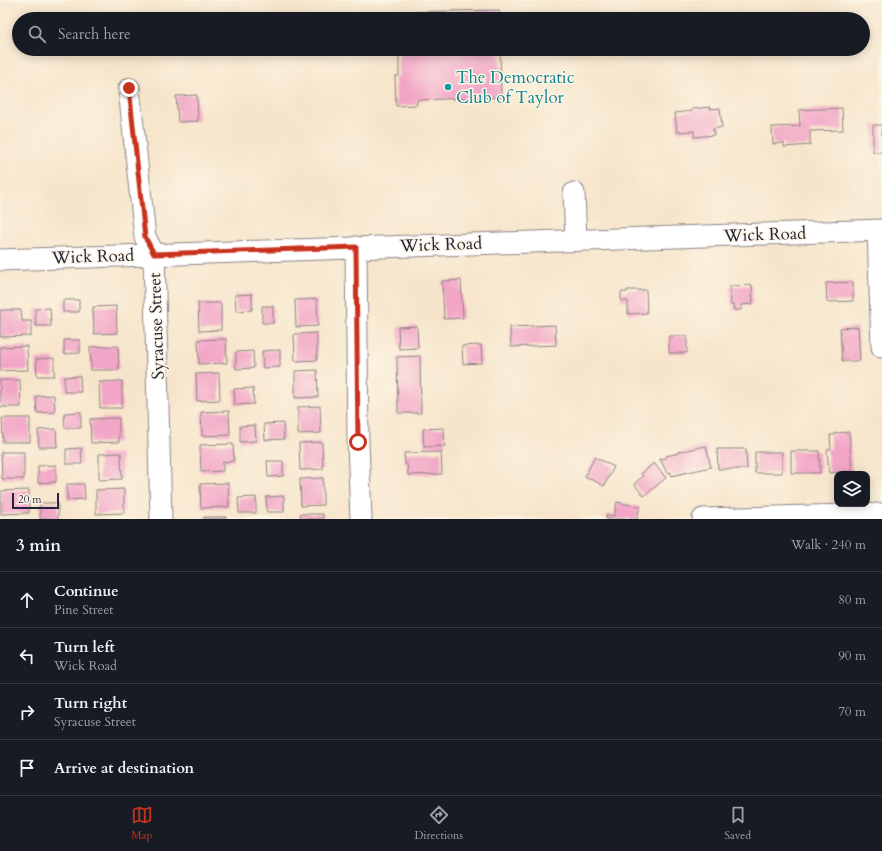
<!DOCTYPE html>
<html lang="en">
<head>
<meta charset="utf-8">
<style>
  body { margin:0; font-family:Cardo,serif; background:#20242c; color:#f1f3f6 }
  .controls { position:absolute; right:12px; bottom:12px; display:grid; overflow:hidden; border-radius:8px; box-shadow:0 2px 10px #0003 }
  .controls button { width:36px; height:36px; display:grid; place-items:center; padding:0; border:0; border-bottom:1px solid #363941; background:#171b24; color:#f1f3f6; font:20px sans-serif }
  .scale { position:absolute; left:12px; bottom:10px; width:47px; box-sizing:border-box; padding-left:4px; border:2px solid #22223b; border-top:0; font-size:11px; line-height:14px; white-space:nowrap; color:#22223b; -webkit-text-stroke:3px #fcf5e5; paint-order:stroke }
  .stop { position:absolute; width:12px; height:12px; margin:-9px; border:3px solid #c8321e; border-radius:50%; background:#fff }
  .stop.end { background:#c8321e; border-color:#fff; box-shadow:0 1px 4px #0008 }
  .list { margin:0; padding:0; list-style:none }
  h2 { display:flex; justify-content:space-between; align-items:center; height:52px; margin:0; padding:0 16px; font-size:17px }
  h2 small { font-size:13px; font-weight:400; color:#9ea1a6 }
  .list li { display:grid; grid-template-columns:26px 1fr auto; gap:12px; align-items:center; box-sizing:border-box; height:56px; padding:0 16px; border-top:1px solid #363941 }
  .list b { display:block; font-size:15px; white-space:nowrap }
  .list p { margin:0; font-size:13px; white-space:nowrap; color:#9ea1a6 }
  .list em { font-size:13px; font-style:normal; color:#9ea1a6 }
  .icon { flex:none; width:22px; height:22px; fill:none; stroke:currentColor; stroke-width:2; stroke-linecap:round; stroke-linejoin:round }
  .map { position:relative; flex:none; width:882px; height:519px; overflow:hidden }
  .search { position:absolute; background:#171b24; box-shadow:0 2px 10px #0003; left:12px; right:12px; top:12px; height:44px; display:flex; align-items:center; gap:10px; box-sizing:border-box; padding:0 14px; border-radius:22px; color:#9ea1a6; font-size:15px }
  .sheet { height:276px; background:#171b24 }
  nav { display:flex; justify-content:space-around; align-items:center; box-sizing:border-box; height:56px; border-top:1px solid #363941; background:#171b24; font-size:11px; color:#9ea1a6 }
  nav a { display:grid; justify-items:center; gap:2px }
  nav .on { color:#c8321e }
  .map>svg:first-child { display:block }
  .building { fill:#f2a5c6 }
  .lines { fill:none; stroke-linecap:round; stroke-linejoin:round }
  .minor-casing { stroke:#8c8483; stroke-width:23 }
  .minor { stroke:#fff; stroke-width:21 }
  .route { stroke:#c8321e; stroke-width:5 }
  .culture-dot { fill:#0f9aa8; stroke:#fcf5e5; stroke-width:1.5 }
  .labels { text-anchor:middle; stroke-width:3; stroke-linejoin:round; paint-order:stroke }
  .culture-label { font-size:17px; fill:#0d838f; stroke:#fcf5e5; text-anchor:start }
  .street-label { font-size:17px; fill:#22223b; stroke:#fcf5e5 }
</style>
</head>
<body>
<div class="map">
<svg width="882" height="519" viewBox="0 0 882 519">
  <rect width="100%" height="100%" fill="#fcf5e5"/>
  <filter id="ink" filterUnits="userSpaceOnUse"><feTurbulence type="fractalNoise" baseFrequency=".025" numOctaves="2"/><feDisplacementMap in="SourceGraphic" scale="8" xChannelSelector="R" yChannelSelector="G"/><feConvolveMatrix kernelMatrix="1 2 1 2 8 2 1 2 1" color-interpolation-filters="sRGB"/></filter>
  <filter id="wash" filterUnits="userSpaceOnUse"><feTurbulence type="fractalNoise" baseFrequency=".012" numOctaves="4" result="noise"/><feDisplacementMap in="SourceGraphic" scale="16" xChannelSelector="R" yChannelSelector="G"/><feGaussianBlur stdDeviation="0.9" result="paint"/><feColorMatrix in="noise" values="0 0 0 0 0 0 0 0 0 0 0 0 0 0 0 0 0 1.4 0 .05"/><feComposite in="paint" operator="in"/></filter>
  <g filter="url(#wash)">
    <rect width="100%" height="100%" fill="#f7e5cb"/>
    <g id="blocks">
      <path class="building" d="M499,10l1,9h-102v-7z
        M399,49h101l1,48 -84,3v5l-21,1 -1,-30h4z
        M197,95l1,26 -20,1 -2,-26z
        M710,107v2l10,-1 2,19 -9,2 1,6 -20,2v-6l-17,1 -2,-19 17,-2v-2z
        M842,108l1,22 -33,1v14l-26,2v-4l-11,1 -1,-17 28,-1 -1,-16z
        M873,125h9v27h-9z
        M461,280l2,38 -19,1 -2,-38z
        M853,282v19l-26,1 -1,-19z
        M752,285l1,19 -12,1v5h-7l-1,-5h-2l-1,-19z
        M627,290h19l1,23 -19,1v-13h-7v-9h6z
        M252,294v16l-16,1 -1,-16z
        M317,299l1,27 -22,1 -1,-27z
        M63,300h16v12h-16z
        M198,303h23v27l-22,1z
        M116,306l1,27 -23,1 -1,-27z
        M262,306h11v17h-11z
        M50,308l1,18h-15l-1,-17z
        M0,310h21l1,11h9v15l-31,1z
        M555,325l1,20 -45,2 -1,-20z
        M417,326l1,22 -19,1 -1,-22z
        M858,327l2,34h-18l-2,-33z
        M317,333v27l-22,1 -1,-27z
        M669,336h18v17h-18z
        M226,339l1,24 -28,1 -1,-24z
        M64,340h16v13l-16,1z
        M481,345l1,18 -19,1 -1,-18z
        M27,346l1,24 -28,1v-24z
        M118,346l1,24h-28l-1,-23z
        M280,350v17l-17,1 -1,-17z
        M253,351l1,17 -18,1v-17z
        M420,356l1,57h-23l-1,-56z
        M54,358v18h-17l-1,-17z
        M317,370l1,27 -23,1v-27z
        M219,373l1,27 -23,1 -1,-27z
        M80,376l1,16h-17v-15z
        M0,380h20l1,27h-21z
        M122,381v27h-22l-1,-26z
        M253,388l1,16 -19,1 -1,-16z
        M54,395l1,17 -18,1 -1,-17z
        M320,406l1,27 -23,1v-27z
        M229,411l1,24 -28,1 -1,-24z
        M81,412v16h-16l-1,-15z
        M2,418h28v24h-27z
        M119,418v24l-28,1 -1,-24z
        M283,423l1,16 -19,1 -1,-16z
        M255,425l1,16 -16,1v-16z
        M444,428l1,18 -21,1 -1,-18z
        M56,429l1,18h-18l-1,-17z
        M849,432l3,39 -23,2 -2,-24h4l-1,-14h5v-2z
        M322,442l1,27 -23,1 -1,-27z
        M233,444l1,17 -11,1v9l-22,1 -1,-27z
        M706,446l5,21 -40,9v-4l-4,1 -7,-14 6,-1v-2l13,-3 -1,-1z
        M81,448l1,16h-16v-15z
        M717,449h29l1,20h-29z
        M791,451h28l1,22h-29z
        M1,452h23v27h-22z
        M441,452l1,22 -34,1 -1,-11h-2l-1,-11z
        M755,452h27v21h-27z
        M121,453l1,26 -23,1v-26z
        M595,457l19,10 -10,19 -19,-10z
        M267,461h16v15l-15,1z
        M654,463l12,15 -22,18 -10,-12 9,-8 -2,-2z
        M56,465v17l-18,1v-17z
        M323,478v27l-22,1 -1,-27z
        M228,483l1,24 -28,1 -1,-24z
        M67,484h17l1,15 -18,1z
        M124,489v24l-28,1v-24z
        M29,490v23l-28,1v-23z
        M284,496v16h-17l-1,-15z
        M256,497v16h-17l-1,-15z
        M617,502l23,5 -3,12h-31l1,-4 7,1z
        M40,503h18v16h-18z
        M300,514h23v5h-22z
        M204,517h22v2h-22z"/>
    </g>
  </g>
  <g filter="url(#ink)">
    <use href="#blocks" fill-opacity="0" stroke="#8c8483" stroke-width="1"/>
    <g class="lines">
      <g class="minor-casing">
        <path id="minor" d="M129,89l16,148 9,17 7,265
          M574,193l2,47
          M878,231l4,116
          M356,247l2,195 3,77
          M0,260l882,-30
          M703,519l179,-5"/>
      </g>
      <use href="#minor" class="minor"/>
    </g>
  </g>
  <g class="lines" filter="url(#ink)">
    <path class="route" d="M129,88l16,149 9,17 202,-7 2,195"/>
  </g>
  <circle class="culture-dot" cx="448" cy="87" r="4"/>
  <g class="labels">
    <g class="culture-label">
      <text x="456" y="83">The Democratic<tspan x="456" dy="20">Club of Taylor</tspan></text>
    </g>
    <g class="street-label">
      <text transform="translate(765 234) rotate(-2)" y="6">Wick Road</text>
      <text transform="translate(441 244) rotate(-2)" y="6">Wick Road</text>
      <text transform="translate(93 256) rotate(-2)" y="6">Wick Road</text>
      <text transform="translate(156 326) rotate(-92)" y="6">Syracuse Street</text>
    </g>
  </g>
</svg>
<div class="controls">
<button><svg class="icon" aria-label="layers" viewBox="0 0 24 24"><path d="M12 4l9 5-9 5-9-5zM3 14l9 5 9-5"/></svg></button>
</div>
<div class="scale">20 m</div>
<div class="stop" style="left:358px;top:442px"></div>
<div class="stop end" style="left:129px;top:88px"></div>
<div class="search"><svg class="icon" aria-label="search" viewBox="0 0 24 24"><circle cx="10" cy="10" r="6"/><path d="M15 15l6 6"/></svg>Search here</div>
</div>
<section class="sheet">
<h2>3 min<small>Walk · 240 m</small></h2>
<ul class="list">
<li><svg class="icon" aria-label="ahead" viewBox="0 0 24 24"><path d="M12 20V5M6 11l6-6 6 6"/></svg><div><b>Continue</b><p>Pine Street</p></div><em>80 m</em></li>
<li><svg class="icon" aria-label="left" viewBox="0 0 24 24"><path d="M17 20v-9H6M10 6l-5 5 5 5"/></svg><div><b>Turn left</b><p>Wick Road</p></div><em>90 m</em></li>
<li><svg class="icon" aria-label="right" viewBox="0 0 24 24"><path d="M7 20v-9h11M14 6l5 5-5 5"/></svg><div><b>Turn right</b><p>Syracuse Street</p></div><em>70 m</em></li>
<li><svg class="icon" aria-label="arrive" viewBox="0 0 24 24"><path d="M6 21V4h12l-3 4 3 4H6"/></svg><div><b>Arrive at destination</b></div></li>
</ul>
</section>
<nav>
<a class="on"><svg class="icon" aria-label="map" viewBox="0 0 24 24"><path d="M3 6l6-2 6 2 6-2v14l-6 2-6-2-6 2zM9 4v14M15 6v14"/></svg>Map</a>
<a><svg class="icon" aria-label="directions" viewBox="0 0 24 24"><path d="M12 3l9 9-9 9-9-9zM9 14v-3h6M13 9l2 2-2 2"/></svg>Directions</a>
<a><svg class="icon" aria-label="saved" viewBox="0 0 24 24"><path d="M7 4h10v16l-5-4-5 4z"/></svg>Saved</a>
</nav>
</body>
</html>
